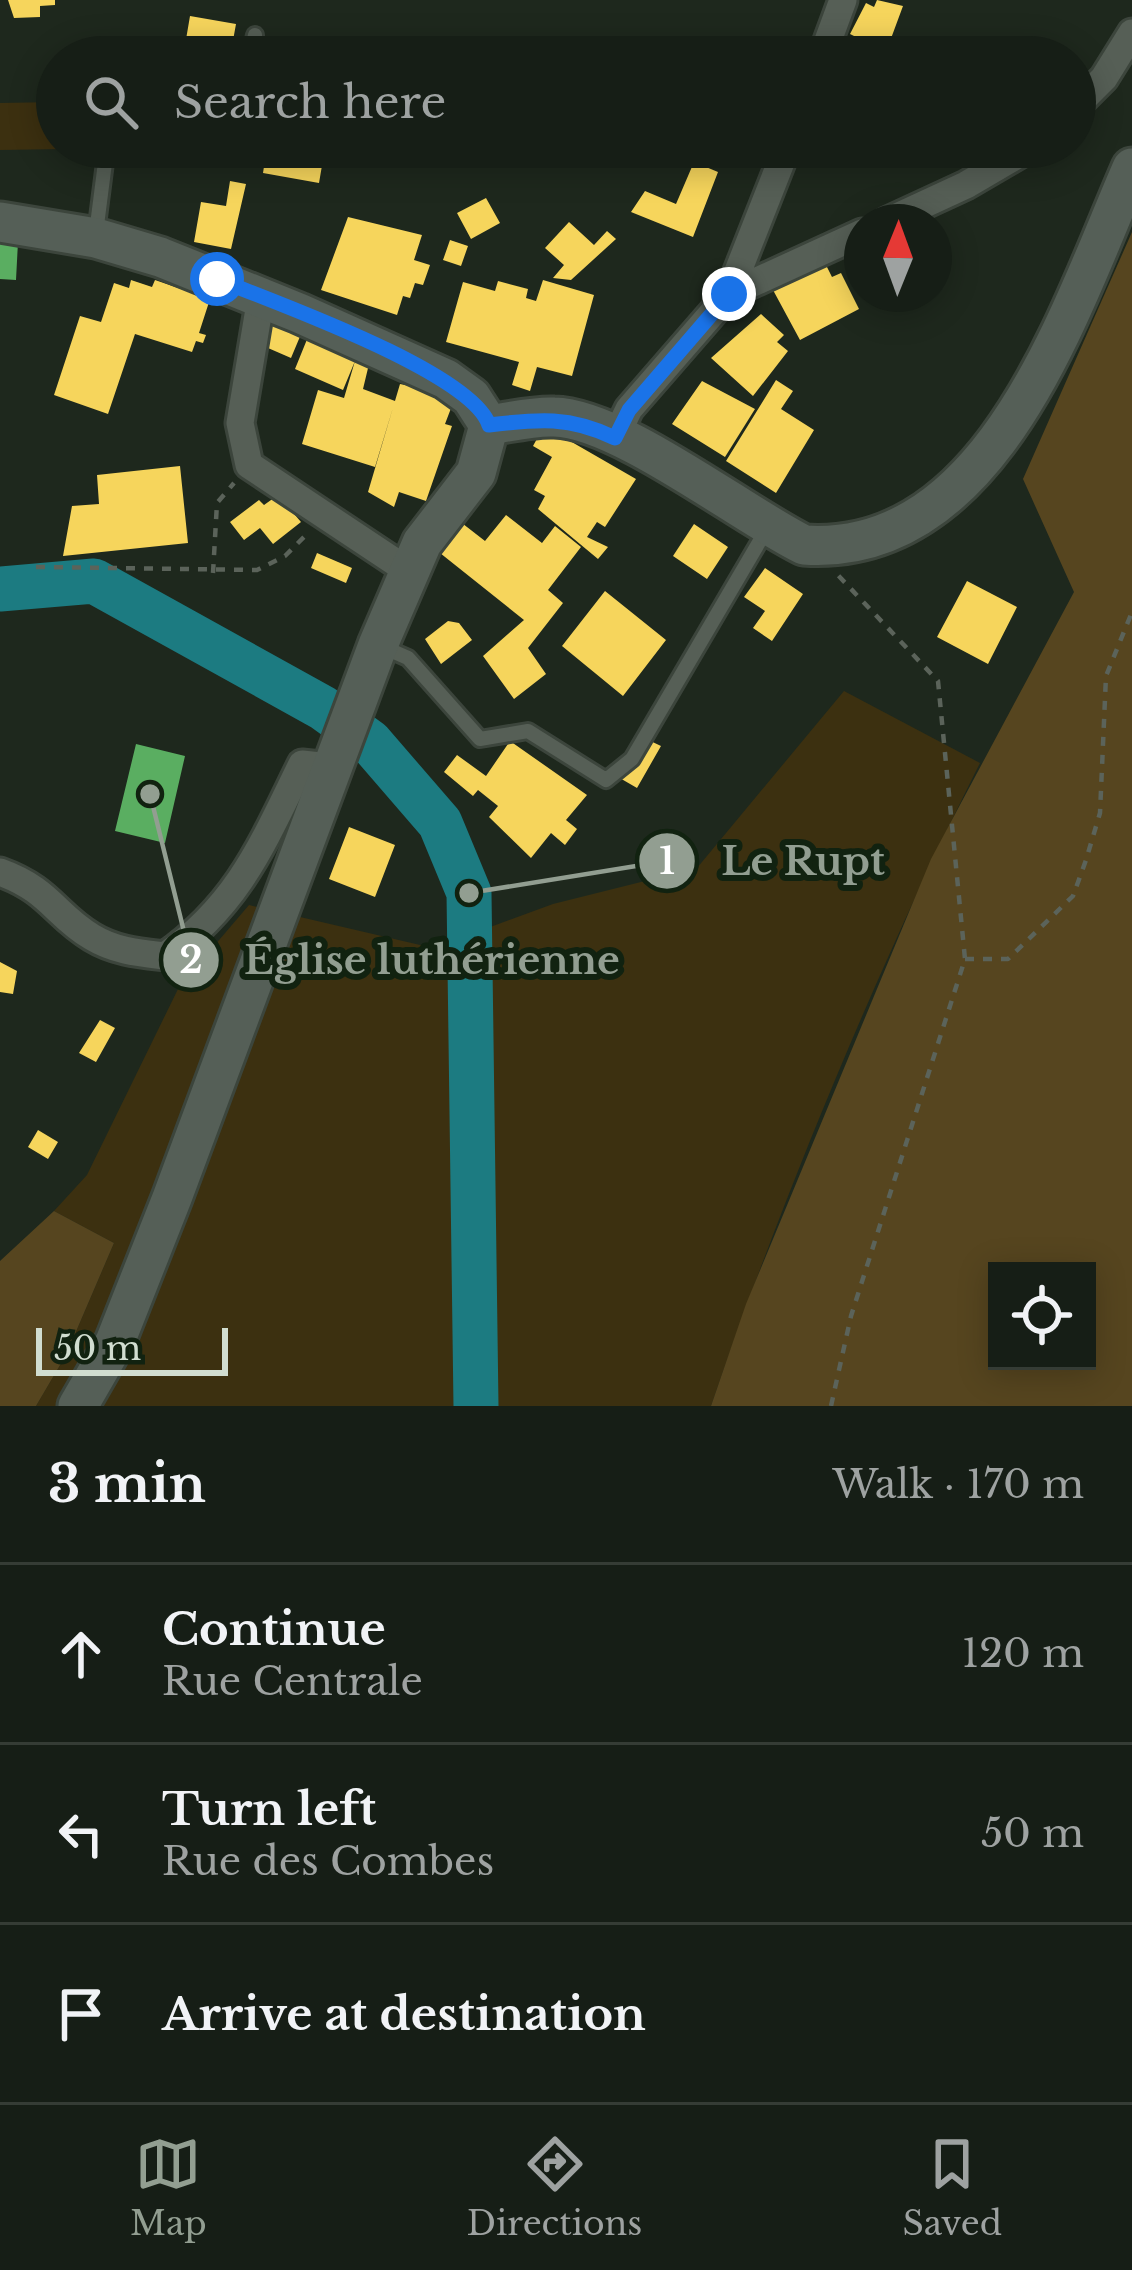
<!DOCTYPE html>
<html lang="en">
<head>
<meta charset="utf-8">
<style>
  body { margin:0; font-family:"Libre Baskerville",serif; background:#232b23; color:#f1f3f6 }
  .controls { position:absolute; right:36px; bottom:36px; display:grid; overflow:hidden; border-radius:0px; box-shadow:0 6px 30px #0003 }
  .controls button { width:108px; height:108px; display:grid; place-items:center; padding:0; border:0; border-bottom:3px solid #353c35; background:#161e16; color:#f1f3f6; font:60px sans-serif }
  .compass { position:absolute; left:844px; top:204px; width:108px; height:108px; border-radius:50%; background:#161e16; box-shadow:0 6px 30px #0003; rotate:1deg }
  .scale { position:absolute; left:36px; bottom:30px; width:192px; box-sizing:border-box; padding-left:12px; border:6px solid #d1ddd0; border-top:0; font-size:33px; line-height:42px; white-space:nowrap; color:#d1ddd0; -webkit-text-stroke:9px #112210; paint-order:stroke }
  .stop { position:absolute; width:36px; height:36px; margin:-27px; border:9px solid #1a73e8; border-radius:50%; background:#fff }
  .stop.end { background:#1a73e8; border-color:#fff; box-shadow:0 3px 12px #0008 }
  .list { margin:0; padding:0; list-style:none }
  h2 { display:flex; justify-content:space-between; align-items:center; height:156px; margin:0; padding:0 48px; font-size:51px }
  h2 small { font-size:39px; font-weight:400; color:#9ea2a1 }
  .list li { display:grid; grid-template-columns:78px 1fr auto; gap:36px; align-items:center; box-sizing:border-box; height:180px; padding:0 48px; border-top:3px solid #353c35 }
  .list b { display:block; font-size:45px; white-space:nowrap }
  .list p { margin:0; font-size:39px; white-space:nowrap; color:#9ea2a1 }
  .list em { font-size:39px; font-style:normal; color:#9ea2a1 }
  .icon { flex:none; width:66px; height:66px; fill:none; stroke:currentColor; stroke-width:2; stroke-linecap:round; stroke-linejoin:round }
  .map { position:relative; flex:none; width:1132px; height:1406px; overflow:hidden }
  .search { position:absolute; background:#161e16; box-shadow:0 6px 30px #0003; left:36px; right:36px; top:36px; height:132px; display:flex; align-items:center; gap:30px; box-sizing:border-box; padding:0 42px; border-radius:66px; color:#9ea2a1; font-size:45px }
  .sheet { height:696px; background:#161e16 }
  nav { display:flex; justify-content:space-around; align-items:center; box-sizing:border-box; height:168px; border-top:3px solid #353c35; background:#161e16; font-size:33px; color:#9ea2a1 }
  nav a { display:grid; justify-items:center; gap:6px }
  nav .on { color:#929e91 }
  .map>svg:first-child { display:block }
  .green { fill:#3c3010 }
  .forest { fill:#56451f; fill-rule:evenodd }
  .homes { fill:#f6d55c }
  .public { fill:#5aae61 }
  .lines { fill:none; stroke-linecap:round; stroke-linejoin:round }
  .river { stroke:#1c7b81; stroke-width:45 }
  .lane-casing { stroke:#3c453c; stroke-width:20 }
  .street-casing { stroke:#3c453c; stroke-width:33 }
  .secondary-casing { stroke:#3c453c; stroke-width:45 }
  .path { stroke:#5b635a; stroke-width:4.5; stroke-dasharray:9 9; stroke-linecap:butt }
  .lane { stroke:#565f56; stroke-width:14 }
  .street { stroke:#565f56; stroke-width:27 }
  .secondary { stroke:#555f57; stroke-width:39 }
  .route { stroke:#1a73e8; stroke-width:15 }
  .leader { fill:none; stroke:#929e91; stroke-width:4.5 }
  .callout-dot { fill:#929e91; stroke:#112210; stroke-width:4.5 }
  .mark-label { font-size:36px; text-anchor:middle; font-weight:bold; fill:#fff }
  .callout-label { font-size:39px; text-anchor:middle; font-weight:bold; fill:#929e91; stroke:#112210; stroke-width:12; stroke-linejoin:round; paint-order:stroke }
</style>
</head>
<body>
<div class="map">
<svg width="1132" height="1406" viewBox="0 0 1132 1406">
  <rect width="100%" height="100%" fill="#1e281d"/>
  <path class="green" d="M57,102v45l7,2 -64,1v-47z
    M844,691l136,72c-101,201 -196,430 -269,643h-675l30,-51 48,-112 -60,-32 33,-36 92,-188 70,-82 184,43 120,-44 144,-36z"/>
  <path class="forest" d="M1132,232v1174h-421l35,-102 185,-445 143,-267 -51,-113zM997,1271h90v90h-90z
    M54,1211l60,32 -48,112 -30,51h-36v-145z"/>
  <path class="homes" d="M8,0h47v5l-15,1v11l-26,1z
    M877,0l26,6 -17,46 -36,-18 16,-31 8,4z
    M190,16l46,8 -6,33h-47z
    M267,147l58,1 -6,35 -56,-10z
    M694,162l24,10 -25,65 -62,-25 14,-21 31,13z
    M230,181l16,3 -15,65 -37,-7 7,-40 25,4z
    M486,198l14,25 -29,16 -14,-26z
    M348,217l74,18 -8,25 16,5 -7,20 -8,-2 -5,15 -7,-2 -6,19 -76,-25z
    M569,222l25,23 13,-14 9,8 -45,41 -18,-2 11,-13 -19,-17z
    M450,240l18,6 -7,20 -18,-6z
    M825,263l7,14 9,-4 18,36 -59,31 -27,-50z
    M131,280l21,7 3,-7 55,19 -11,34 7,2 -3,8 -7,-2 -4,11 -57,-18 -27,80 -54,-19 26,-79 21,6 13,-39 15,5z
    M543,280l51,15 -22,81 -35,-9 -7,24 -18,-6 7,-23 -73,-20 17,-60 32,9 3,-10 30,8 -2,9 10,3z
    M276,314l28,13 -13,31 -23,-10 -3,-8z
    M761,314l23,21 -7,7 11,9 -35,45 -42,-38z
    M310,332l59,32 -6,25 32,12 -20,66 -73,-23 16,-54 26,8 11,-37 -12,29 -48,-21z
    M776,380l17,11 -12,18 33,21 -38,63 -50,-32z
    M702,381l53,28 -30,48 -53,-33z
    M400,384l30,6 -1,4 24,9 -8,21 7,2 -26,75 -27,-9 -5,15 -26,-15z
    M544,426l92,53 -31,48 -8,-5 -10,15 21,10 -10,12 -60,-50 7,-13 -11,-6 18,-33 -19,-11z
    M180,466l8,77 -125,13 9,-50 27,-2 -2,-29z
    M278,495l23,27 -28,22 -13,-16 -16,12 -14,-18 29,-22 5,5z
    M506,515l36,28 13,-17 26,21 -33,43 15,13 -35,45 18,26 -32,25 -31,-43 41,-36 -89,-71 23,-29 27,21z
    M694,524l34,23 -21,32 -34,-23z
    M317,553l35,15 -6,15 -35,-15z
    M765,568l38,26 -31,47 -19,-13 12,-17 -21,-14z
    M967,581l50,26 -29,57 -51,-27z
    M605,591l61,49 -43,56 -61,-50z
    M448,621l11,2 13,17 -31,24 -16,-25z
    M642,737l19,9 -24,42 -19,-11z
    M510,741l77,54 -21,25 11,9 -12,16 -14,-12 -20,25 -42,-41 9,-11 -20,-16 -5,6 -29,-24 13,-17 29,21z
    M349,827l46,18 -20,52 -46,-18z
    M0,962l17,9 -4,23 -13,-2z
    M100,1020l15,8 -19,34 -17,-9z
    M38,1130l20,12 -10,17 -20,-12z"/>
  <path class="public" d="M0,241l18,1 -2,38 -16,-1z
    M136,744l49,12 -20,87 -50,-12z"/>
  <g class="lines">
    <path class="river" d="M0,589l94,-8 229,127 47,34 70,81 29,70 7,513"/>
    <g class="lane-casing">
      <path id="lane" d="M250,57l5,-22
        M96,233l11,-86
        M383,647l25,11 72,81 48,-8 78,49 26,-21 136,-232"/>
    </g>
    <g class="street-casing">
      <path id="street" d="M822,57l21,-57
        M1075,107l29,-29 28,-45
        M886,222l80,-37 65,-38
        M729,294l58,-147
        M261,297l-21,126 9,42 161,107
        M615,438l14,-29 100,-115 133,-61
        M0,872c50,18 55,43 92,65 23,14 47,16 73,19 74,-52 98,-113 137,-192l28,3"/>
    </g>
    <g class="secondary-casing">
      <path id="secondary" d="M0,222l96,16 64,19 139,56 147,66 25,18 18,28 -13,48 -54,70 -44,102 -206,553 -57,144 -37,64
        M489,425c21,-3 44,-9 65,-8 65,1 187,97 250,128 189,13 267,-238 328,-377"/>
    </g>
    <path class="path" d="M36,567l221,3 28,-14 21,-21
      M213,573l4,-70 17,-20
      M965,959h43l65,-63 13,-36 14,-47 6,-137 26,-64
      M831,1406l20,-90 114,-357 -27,-278 -104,-110"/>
    <use href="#lane" class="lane"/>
    <use href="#street" class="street"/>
    <use href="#secondary" class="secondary"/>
  </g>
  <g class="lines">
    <path class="route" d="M217,279c57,23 254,93 272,146 49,-6 81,-9 126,13l14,-28 100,-116"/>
  </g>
  <path class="leader" d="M469 893L667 861M150 794L191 960"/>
  <g class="callout-dot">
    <circle cx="469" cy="893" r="12"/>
    <circle cx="150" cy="794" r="12"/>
    <circle cx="667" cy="861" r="30"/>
    <circle cx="191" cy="960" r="30"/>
  </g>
  <g class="mark-label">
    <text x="667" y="874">1</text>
    <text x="191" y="973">2</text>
  </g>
  <g class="callout-label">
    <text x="803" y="875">Le Rupt</text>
    <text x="432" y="974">Église luthérienne</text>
  </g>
</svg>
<div class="controls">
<button><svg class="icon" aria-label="locate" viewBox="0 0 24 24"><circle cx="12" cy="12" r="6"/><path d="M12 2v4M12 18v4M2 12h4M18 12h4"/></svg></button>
</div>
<svg class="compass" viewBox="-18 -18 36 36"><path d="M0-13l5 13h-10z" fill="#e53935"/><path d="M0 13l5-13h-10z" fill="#9ea2a1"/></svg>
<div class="scale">50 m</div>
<div class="stop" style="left:217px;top:279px"></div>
<div class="stop end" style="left:729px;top:294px"></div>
<div class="search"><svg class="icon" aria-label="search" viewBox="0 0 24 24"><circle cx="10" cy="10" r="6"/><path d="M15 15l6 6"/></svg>Search here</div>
</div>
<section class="sheet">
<h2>3 min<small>Walk · 170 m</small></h2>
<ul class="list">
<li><svg class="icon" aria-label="ahead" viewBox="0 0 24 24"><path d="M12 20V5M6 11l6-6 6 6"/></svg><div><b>Continue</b><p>Rue Centrale</p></div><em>120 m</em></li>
<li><svg class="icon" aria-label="left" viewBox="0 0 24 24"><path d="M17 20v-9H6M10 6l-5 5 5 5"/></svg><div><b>Turn left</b><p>Rue des Combes</p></div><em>50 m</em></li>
<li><svg class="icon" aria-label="arrive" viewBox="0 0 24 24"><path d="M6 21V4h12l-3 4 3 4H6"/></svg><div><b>Arrive at destination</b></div></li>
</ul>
</section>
<nav>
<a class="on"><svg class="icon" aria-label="map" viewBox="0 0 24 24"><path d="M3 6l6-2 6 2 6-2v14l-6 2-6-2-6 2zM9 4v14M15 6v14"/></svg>Map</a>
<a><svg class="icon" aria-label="directions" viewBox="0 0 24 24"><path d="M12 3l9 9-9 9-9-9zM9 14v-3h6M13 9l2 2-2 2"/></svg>Directions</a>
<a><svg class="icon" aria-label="saved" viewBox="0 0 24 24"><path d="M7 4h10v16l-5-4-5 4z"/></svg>Saved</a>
</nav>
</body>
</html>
